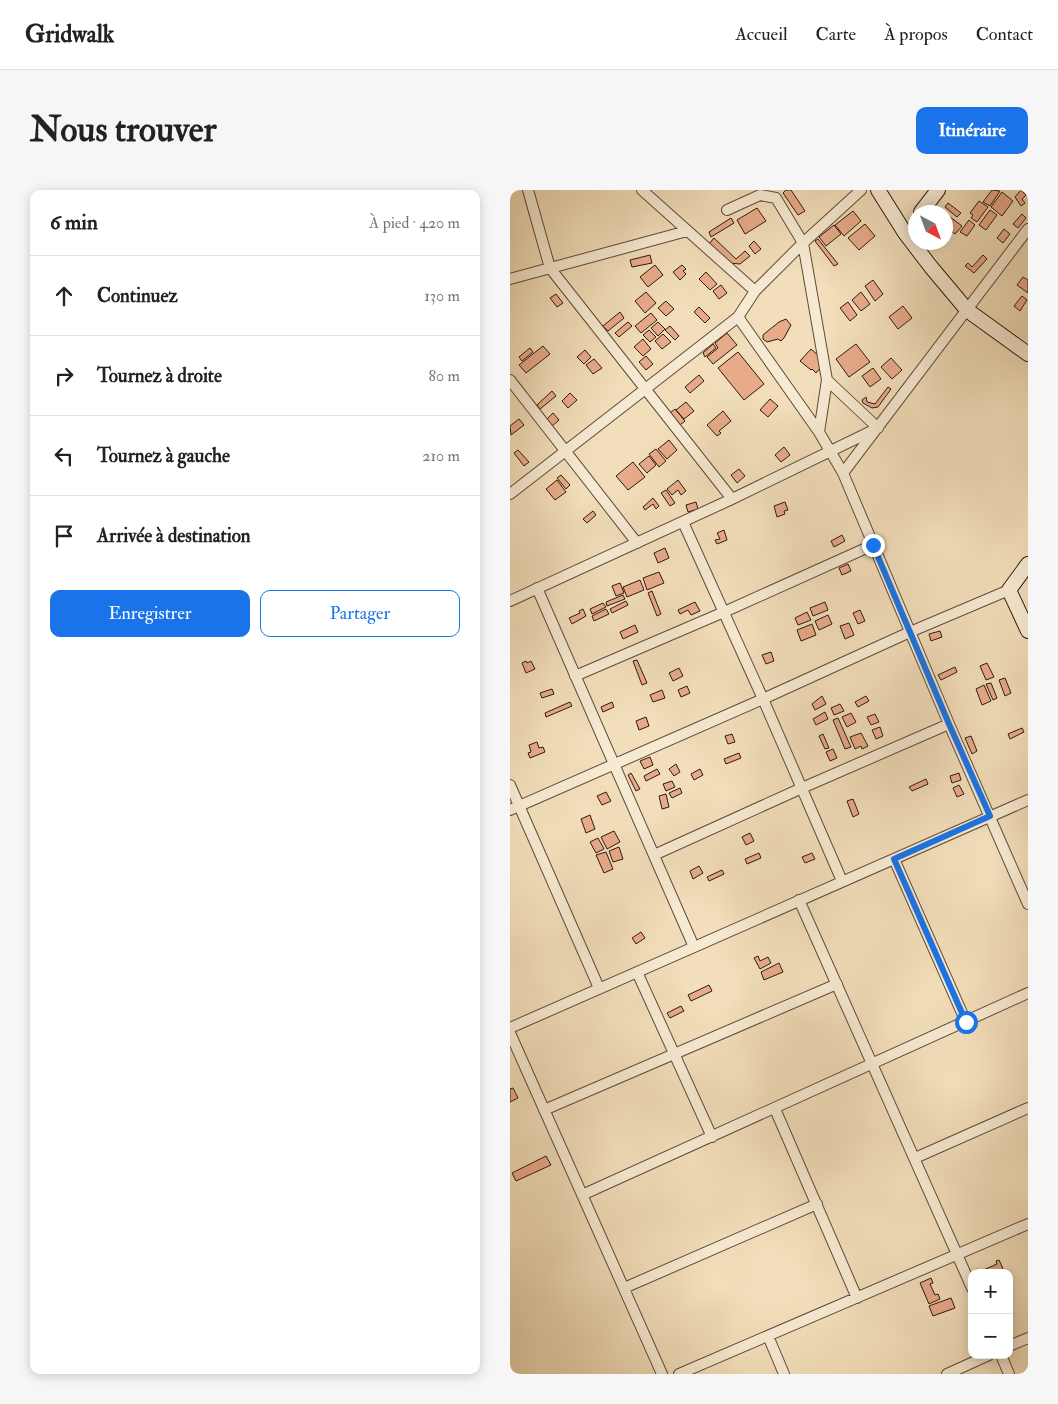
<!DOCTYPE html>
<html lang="fr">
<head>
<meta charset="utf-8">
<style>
  body { margin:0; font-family:"IM FELL Double Pica",serif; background:#f6f6f6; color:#222 }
  .controls { position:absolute; right:15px; bottom:15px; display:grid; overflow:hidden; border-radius:10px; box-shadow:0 2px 12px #0003 }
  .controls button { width:45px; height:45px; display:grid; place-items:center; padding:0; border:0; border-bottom:1px solid #e0e0e0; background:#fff; color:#222; font:25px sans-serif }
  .compass { position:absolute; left:398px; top:15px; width:45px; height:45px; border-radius:50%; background:#fff; box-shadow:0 2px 12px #0003; rotate:139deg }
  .stop { position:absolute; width:15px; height:15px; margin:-11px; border:4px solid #1a73e8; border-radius:50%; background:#fff }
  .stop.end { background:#1a73e8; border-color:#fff; box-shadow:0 1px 5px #0008 }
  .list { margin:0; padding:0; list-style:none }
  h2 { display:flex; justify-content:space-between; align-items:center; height:65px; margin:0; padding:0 20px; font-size:21px }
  h2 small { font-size:16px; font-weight:400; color:#767676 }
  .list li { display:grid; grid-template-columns:32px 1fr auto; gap:15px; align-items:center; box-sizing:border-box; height:80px; padding:0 20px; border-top:1px solid #e0e0e0 }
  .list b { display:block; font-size:19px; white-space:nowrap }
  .list em { font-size:16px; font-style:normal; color:#767676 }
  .actions { display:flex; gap:10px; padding:15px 20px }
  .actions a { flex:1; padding:11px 0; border:1px solid #1a73e8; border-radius:10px; text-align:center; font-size:18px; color:#1a73e8 }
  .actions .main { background:#1a73e8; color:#fff }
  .icon { flex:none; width:28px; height:28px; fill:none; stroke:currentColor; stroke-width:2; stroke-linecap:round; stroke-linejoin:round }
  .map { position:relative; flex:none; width:518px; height:1184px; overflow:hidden; border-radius:10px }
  header { display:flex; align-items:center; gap:30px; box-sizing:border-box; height:70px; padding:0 25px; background:#fff; border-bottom:1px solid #e0e0e0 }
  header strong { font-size:24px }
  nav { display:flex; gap:28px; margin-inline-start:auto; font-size:18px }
  .intro { display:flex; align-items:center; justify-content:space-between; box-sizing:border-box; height:120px; padding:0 30px }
  h1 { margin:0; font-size:35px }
  .button { padding:12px 22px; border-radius:10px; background:#1a73e8; color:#fff; font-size:18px; font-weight:700 }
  main { display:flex; gap:30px; padding:0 30px }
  aside { flex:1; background:#fff; border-radius:10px; box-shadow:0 2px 12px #0003 }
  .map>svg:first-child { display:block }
  .building { fill:#e8ab8a; stroke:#2f190f }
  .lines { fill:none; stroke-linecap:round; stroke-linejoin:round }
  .street-casing { stroke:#604a3a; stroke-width:12 }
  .secondary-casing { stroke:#2f190f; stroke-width:16 }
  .street { stroke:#f7ead2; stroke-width:10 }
  .secondary { stroke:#f7ead2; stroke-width:14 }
  .route { stroke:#1a73e8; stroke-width:6 }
</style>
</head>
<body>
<header>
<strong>Gridwalk</strong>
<nav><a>Accueil</a><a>Carte</a><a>À propos</a><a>Contact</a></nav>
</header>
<div class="intro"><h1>Nous trouver</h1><a class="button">Itinéraire</a></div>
<main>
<aside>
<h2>6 min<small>À pied · 420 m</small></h2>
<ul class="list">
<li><svg class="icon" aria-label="ahead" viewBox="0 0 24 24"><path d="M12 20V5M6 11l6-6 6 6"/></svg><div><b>Continuez</b></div><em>130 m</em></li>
<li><svg class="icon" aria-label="right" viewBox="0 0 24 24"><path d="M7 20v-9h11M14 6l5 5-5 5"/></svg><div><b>Tournez à droite</b></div><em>80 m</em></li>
<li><svg class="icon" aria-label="left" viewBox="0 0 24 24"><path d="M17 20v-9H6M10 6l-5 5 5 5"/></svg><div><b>Tournez à gauche</b></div><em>210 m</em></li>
<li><svg class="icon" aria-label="arrive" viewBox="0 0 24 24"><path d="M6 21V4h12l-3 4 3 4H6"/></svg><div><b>Arrivée à destination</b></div></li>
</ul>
<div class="actions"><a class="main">Enregistrer</a><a>Partager</a></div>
</aside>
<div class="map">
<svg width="518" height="1184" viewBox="0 0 518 1184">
  <rect width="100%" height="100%" fill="#f2deba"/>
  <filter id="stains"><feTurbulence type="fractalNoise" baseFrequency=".004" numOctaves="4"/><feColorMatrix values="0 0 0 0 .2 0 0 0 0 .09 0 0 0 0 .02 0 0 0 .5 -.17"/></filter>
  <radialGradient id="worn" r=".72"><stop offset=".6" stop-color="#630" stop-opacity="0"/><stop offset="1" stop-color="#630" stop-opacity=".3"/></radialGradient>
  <path class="building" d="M276,0h5l14,21 -7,4 -15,-22z
    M482,0l8,1 -10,15 -7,-4z
    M511,0l5,5 -4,4 3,4 -4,3 -6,-9z
    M492,2l11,9 -11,15 -11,-9z
    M469,11l9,6 -11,15 -6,-4 2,-3 -3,-2z
    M438,13l13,10 -4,4 -12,-10z
    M247,18l9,13 -21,13 -8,-14z
    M480,20l7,5 -11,15 -7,-5z
    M343,21l8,10 -17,15 -9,-11z
    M436,24l16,12 -7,8 -9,-7z
    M512,24l4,4 -8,10 -5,-4z
    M221,28l3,5 -23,14 -2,-5z
    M459,30l6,5 -8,11 -7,-4z
    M355,34l10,12 -16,14 -11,-12z
    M324,35l7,9 -15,12 -7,-9z
    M494,39l6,5 -7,9 -6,-5z
    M204,48l22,21 9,-8 5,5 -10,8 -11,-1 -20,-19z
    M308,49l20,25 -4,2 -19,-25z
    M244,51l7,8 -6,5 -6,-8z
    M140,65l2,8 -20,4 -2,-7z
    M473,65l4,4 -13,14 -9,-7 3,-3 4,4z
    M145,75l8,10 -15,12 -8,-10z
    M172,75l4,4 -3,2 3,3 -6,6 -7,-8z
    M196,82l11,12 -7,6 -11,-11z
    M513,87l5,3v13l-11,-8z
    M363,90l10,14 -8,7 -10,-15z
    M211,95l6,8 -8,6 -6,-8z
    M136,102l10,11 -11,10 -10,-12z
    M351,102l9,12 -9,7 -9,-11z
    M46,104l7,9 -6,4 -7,-9z
    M512,106l5,4 -7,11 -6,-5z
    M156,111l8,8 -8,7 -8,-8z
    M338,112l9,13 -7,6 -10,-13z
    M393,116l9,12 -14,11 -9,-12z
    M189,117l11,11 -5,5 -11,-11z
    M110,122l4,6 -16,13 -5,-5z
    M141,123l6,7 -16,13 -6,-7z
    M276,129l5,6 -7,13 -3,3 -3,-2 -11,3 -4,-3v-4l6,-5 10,-8z
    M118,132l4,4 -13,11 -4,-4z
    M148,132l7,7 -7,7 -7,-8z
    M160,136l9,10 -4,4 -10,-10z
    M139,140l7,7 -6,5 -7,-7z
    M217,143l10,12 -24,19 -6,-7 11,-9 -3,-5z
    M153,144l8,8 -9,7 -7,-8z
    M133,149l8,10 -8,7 -9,-9z
    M203,154l3,4 -11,9 -2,-4z
    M346,154l14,18 -21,15 -13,-18z
    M33,156l7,8 -24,19 -7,-8z
    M20,158l3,4 -11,9 -3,-4z
    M301,159l10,9 -3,3 5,4 -7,8 -4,-4 -1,1 -11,-9z
    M75,160l6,7 -7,7 -7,-7z
    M228,162l26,32 -20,16 -26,-32z
    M136,166l7,8 -7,6 -7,-8z
    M381,168l11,12 -10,9 -11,-12z
    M84,169l8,9 -9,6 -7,-9z
    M363,178l8,11 -11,8 -8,-11z
    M189,185l5,6 -14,12 -5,-6z
    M378,197l3,2 -13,18 -6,1 -9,-5 -1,-3 4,-3 1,5 8,2z
    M42,201l4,5 -16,13 -3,-4z
    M60,203l7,7 -9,8 -6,-7z
    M260,209l8,7 -10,11 -8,-7z
    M176,212l8,9 -10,8 -8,-9z
    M165,219l10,12 -5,4 -10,-12z
    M213,221l8,10 -12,10 2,2 -4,3 -10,-11z
    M43,223l6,7 -7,6 -5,-7z
    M9,229l5,6 -13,10 -1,-9z
    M159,250l8,10 -10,9 -9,-10z
    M274,257l6,8 -9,7 -6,-7z
    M146,259l10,12 -7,6 -10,-13z
    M8,260l11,12 -5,4 -10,-13z
    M139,266l7,9 -9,8 -8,-9z
    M123,272l12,15 -17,13 -12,-14z
    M229,279l6,7 -8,7 -6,-8z
    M51,285l9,10 -4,4 -9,-11z
    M47,290l9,12 -11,8 -9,-11z
    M168,290l8,11 -5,4 -3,-5 -6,5 -5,-6z
    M156,300l9,13 -5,3 -9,-13z
    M143,308l6,8 -3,3 -3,-5 -8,6 -2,-3z
    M186,312l2,7 -10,3 -2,-7z
    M275,312l3,8 -4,1 1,3 -8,3 -3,-11z
    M83,321l3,4 -9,8 -4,-4z
    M214,340l3,10 -10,4 -2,-4 5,-1 -3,-6z
    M332,345l3,6 -11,6 -3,-6z
    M155,358l4,10 -11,5 -4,-10z
    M338,374l3,7 -9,4 -3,-7z
    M149,382l5,11 -17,7 -4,-12z
    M130,390l4,10 -17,7 -4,-10z
    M110,393l4,10 -8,3 -4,-10z
    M142,401l9,23 -4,2 -9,-23z
    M113,405l2,4 -18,7 -1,-4z
    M116,411l2,4 -16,8 -2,-4z
    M185,412l5,9 -9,4 -3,-5 -8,4 -2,-4z
    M315,412l3,8 -15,6 -3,-8z
    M93,413l3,4 -14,7 -2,-5z
    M73,419l3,7 -14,8 -3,-6 11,-5 -1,-2z
    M96,419l3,5 -15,7 -2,-5z
    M350,420l5,11 -7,3 -5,-11z
    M297,422l4,8 -13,5 -3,-7z
    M318,425l4,9 -13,6 -4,-9z
    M339,433l5,12 -9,4 -5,-13z
    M302,434l4,11 -15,6 -4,-11z
    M125,435l3,7 -15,7 -3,-7z
    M430,441l2,6 -11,4 -2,-7z
    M261,462l3,9 -8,3 -4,-9z
    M127,470l10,23 -5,2 -9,-24z
    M16,471l1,2 4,-2 4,8 -9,4 -4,-10z
    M477,473l7,14 -8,3 -6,-14z
    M445,477l2,5 -16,8 -3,-5z
    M169,478l4,8 -10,5 -4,-8z
    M495,488l6,15 -6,3 -6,-16z
    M481,493l6,15 -4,2 -7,-16z
    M474,495l7,16 -9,4 -6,-16z
    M177,496l3,7 -9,4 -3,-7z
    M42,499l2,5 -12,4 -2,-5z
    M152,500l3,8 -12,4 -3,-7z
    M312,506l4,8 -11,6 -3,-6z
    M356,506l3,5 -11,6 -3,-5z
    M60,512l2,4 -26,11 -1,-4z
    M102,512l2,5 -11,5 -2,-5z
    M330,514l4,7 -10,4 -3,-7z
    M315,522l3,7 -12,6 -3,-6z
    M341,523l5,9 -9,5 -5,-10z
    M365,524l4,8 -8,3 -4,-8z
    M136,527l3,9 -10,4 -3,-9z
    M328,528l13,29 -6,2 -12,-29z
    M370,537l3,9 -7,3 -4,-9z
    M512,538l2,4 -14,7 -2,-5z
    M351,543l7,13 -6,3 -1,-3 -6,3 -5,-12z
    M222,544l3,8 -7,2 -3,-8z
    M313,544l6,14 -4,1 -6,-13z
    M461,546l6,15 -5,3 -7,-16z
    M27,552l2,6 4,-1 2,5 -15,6 -2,-5 3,-1 -2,-7z
    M323,559l4,9 -7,3 -4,-9z
    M229,563l2,5 -15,6 -2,-5z
    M140,567l3,8 -9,4 -4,-8z
    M166,574l4,8 -6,4 -5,-7z
    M147,579l3,5 -14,7 -2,-5z
    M190,579l3,6 -9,5 -3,-6z
    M121,583l9,16 -4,2 -8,-16z
    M449,583l2,7 -9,3 -2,-7z
    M416,589l2,5 -16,7 -3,-4z
    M162,591l3,6 -9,4 -3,-7z
    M449,595l5,9 -7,3 -4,-9z
    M170,598l2,5 -10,5 -3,-5z
    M96,602l5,9 -9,4 -5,-9z
    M156,604l3,13 -7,2 -3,-13z
    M343,609l6,15 -6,3 -6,-16z
    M80,625l5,14 -9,4 -5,-14z
    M104,641l6,11 -13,7 -6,-12z
    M240,643l4,8 -8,4 -4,-8z
    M88,648l6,11 -8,4 -6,-11z
    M109,657l4,12 -10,3 -4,-11z
    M96,662l7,17 -9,4 -8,-18z
    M249,663l2,5 -14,6 -2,-5z
    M302,663l3,6 -10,4 -3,-6z
    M189,676l4,7 -10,6 -3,-8z
    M212,680l2,4 -15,7 -2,-4z
    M131,742l4,6 -9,6 -4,-6z
    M248,766l2,5 8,-4 3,6 -11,6 -6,-11z
    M269,773l4,9 -19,8 -3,-8z
    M199,795l3,6 -21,10 -3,-6z
    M171,816l3,5 -14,7 -3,-5z
    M3,898l5,10 -8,4v-13z
    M36,966l5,9 -35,16 -4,-8z
    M489,1070l5,11 -3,2h-27l-1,-2 5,-2 1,3 18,-8 -1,-3z
    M421,1088l2,5 -3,1 5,11 3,-1 2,5 -11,5 -9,-21z
    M441,1108l4,10 -22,8 -4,-10z"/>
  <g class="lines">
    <g class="street-casing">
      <path id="street" d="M18,0l22,78 182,231
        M132,0l113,101 -17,26 81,115 24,41 106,251 79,180
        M217,20l33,-15 16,3 27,45 -48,48
        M0,89l177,-48
        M0,190l127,163
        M309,242l8,-52 -24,-137 58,-53
        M333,283l185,-244
        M0,304l228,-177
        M173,332l80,177 79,182
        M27,398l157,359
        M0,411l222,-102 146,-71 -51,-48
        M65,486l149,-64 149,-67
        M0,595l89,203
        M0,620l253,-111 147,-67 99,-42
        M144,665l148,-67 147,-64
        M384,669l72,163
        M289,710l173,388
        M127,782l75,165
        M0,838l518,-228
        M0,843l152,341
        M265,919l82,189
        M34,920l293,-126
        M405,968l113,-50
        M72,1005l446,-202
        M114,1098l193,-84
        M258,1146l16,38
        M499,1156l19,-8
        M491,1165l8,19
        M169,1184l349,-150
        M437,1184l42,-19"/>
    </g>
    <g class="secondary-casing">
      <path id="secondary" d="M368,0l27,43 26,34 36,43 61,44
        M411,22l17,-22
        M518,374l-19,26 19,41"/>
    </g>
    <use href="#street" class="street"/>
    <use href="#secondary" class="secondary"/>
  </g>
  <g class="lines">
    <path class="route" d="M363,355l76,179 41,92 -96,43 72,163"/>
  </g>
  <rect width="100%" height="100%" filter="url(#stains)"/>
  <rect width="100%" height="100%" fill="url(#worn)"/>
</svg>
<div class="controls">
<button>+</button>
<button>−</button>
</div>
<svg class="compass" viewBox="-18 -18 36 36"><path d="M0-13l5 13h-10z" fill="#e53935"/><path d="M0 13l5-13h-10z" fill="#767676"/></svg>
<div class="stop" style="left:456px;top:832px"></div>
<div class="stop end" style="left:363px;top:355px"></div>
</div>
</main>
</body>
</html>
